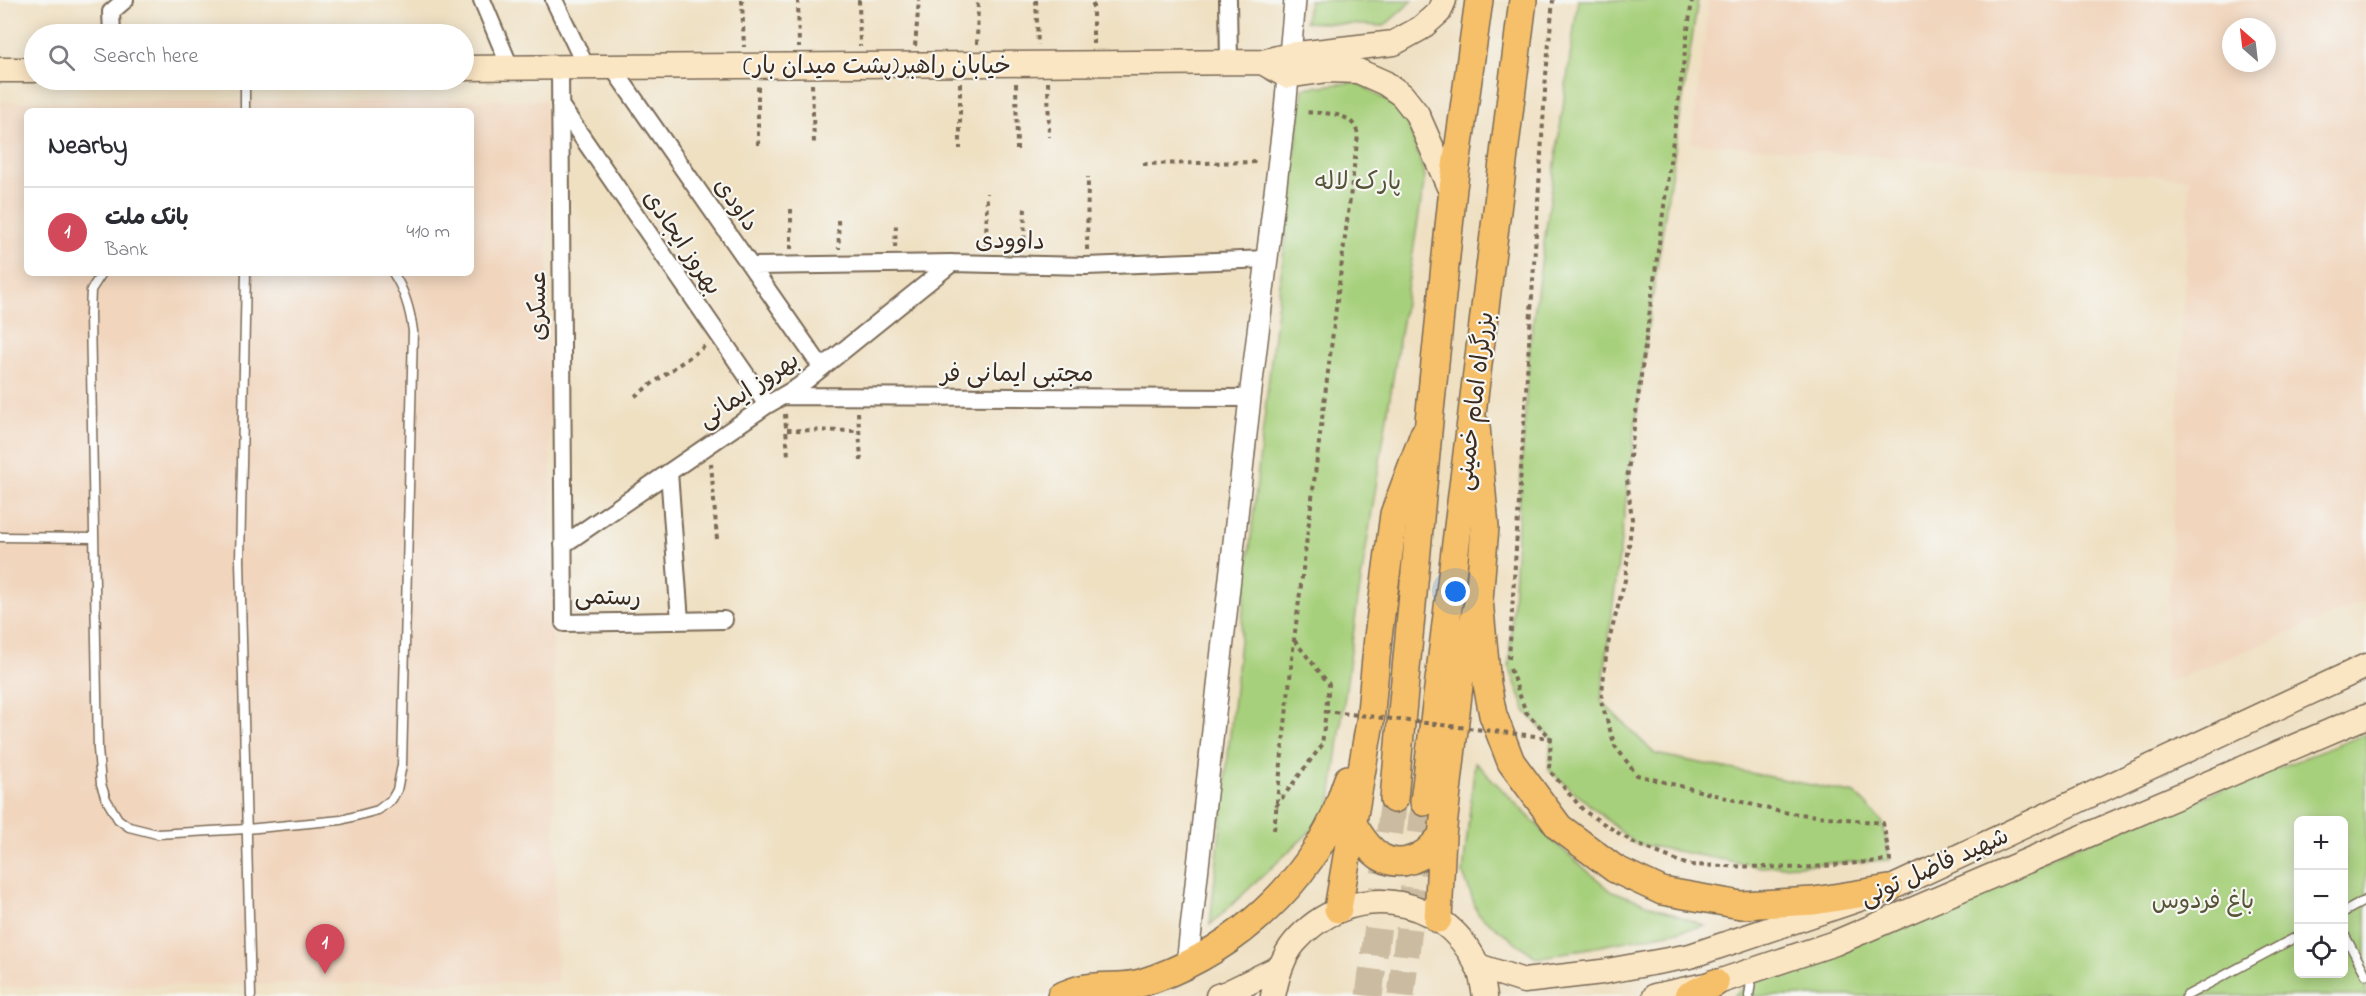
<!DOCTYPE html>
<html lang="en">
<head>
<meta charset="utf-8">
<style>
  body { margin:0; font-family:"Indie Flower","Playpen Sans Arabic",sans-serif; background:#f7f7f7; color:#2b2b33 }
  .controls { position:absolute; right:18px; bottom:18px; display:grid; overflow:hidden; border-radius:9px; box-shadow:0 3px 15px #0003 }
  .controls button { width:54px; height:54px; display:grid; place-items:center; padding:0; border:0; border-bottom:2px solid #e1e1e2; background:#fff; color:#2b2b33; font:30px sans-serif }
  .compass { position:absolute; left:2222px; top:18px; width:54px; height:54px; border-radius:50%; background:#fff; box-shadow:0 3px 15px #0003; rotate:332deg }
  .you { position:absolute; left:1456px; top:592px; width:21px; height:21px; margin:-15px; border:4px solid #fff; border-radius:50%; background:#1a73e8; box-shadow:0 0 0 9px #1a73e833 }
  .badge { display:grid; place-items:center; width:39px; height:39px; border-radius:50%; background:#d1495b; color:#fff; font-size:20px; font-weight:700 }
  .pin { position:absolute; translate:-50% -50px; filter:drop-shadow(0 2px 3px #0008) }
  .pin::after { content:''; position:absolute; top:32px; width:21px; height:18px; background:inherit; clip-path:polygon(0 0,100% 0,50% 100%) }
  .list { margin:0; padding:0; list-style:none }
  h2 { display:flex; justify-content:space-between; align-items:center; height:78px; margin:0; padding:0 24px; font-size:26px }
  h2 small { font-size:20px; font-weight:400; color:#7c7c81 }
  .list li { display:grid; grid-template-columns:39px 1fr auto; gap:18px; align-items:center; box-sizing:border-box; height:90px; padding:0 24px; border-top:2px solid #e1e1e2 }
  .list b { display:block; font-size:22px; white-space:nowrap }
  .list p { margin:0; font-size:20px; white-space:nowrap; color:#7c7c81 }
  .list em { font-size:20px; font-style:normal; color:#7c7c81 }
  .icon { flex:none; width:33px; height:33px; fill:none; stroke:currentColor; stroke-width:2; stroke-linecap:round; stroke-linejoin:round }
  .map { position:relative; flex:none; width:2366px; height:996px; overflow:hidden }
  .search { position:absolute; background:#fff; box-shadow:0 3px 15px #0003; left:24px; top:24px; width:450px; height:66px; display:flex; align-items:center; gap:15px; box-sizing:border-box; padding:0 21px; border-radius:33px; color:#7c7c81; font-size:22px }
  .panel { position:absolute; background:#fff; box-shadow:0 3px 15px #0003; left:24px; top:108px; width:450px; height:168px; border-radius:9px }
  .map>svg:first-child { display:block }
  .built { fill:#f1d5bd; fill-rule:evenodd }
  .green { fill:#a7d07c; stroke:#717d4d; stroke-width:1.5; fill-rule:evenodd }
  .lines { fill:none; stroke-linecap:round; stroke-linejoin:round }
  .trunk-tunnel { stroke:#cbbca1; stroke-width:27; stroke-dasharray:27 14; stroke-linecap:butt }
  .service-casing { stroke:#7a6a57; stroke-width:11 }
  .minor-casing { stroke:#7a6a57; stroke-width:20 }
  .tertiary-casing { stroke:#7a6a57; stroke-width:24 }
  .secondary-casing { stroke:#7a6a57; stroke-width:27 }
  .primary-casing { stroke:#7a6a57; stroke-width:30 }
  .trunk-casing { stroke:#7a6a57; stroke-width:30 }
  .path { stroke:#7a6a57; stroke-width:4; stroke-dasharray:4.5 4.5; stroke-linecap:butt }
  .service { stroke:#fff; stroke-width:8 }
  .minor { stroke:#fff; stroke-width:16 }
  .tertiary { stroke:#fff; stroke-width:21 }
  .secondary { stroke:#fbe6c4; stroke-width:24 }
  .primary { stroke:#f6c06b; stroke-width:27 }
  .trunk { stroke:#f6c06b; stroke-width:27 }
  .path-bridge { stroke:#7a6a57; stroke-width:4; stroke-dasharray:4.5 4.5; stroke-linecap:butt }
  .labels { text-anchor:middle; stroke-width:4.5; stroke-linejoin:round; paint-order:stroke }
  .street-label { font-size:24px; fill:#3b2a1e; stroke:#f6f6f2 }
  .park-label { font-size:24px; fill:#565436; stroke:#f6f6f2 }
</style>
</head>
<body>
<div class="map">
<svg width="2366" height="996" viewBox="0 0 2366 996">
  <rect width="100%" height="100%" fill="#f6f6f2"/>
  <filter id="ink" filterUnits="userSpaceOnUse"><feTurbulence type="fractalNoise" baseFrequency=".0167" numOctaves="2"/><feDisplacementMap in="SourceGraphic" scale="12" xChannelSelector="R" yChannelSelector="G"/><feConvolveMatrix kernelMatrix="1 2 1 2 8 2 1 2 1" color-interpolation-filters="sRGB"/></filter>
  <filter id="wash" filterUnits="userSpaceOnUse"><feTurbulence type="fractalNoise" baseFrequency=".008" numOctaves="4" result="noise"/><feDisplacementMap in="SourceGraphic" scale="24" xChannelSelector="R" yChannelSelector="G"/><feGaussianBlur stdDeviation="1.35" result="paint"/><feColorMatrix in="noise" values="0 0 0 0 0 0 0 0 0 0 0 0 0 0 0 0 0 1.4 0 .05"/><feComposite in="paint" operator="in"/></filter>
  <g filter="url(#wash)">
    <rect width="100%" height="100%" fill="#efe0c2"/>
    <path class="built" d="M1709,0h657v601l-202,83 26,-506 -499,-35zM2231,27h36v36h-36z
      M546,100l11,882 -557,5v-885zM27,111h444v162h-444z"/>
    <path class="green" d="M1309,0h104l-29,26 -79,-4z
      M1578,0h120l-51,332 -46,369 54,53 201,40 27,29 7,37 -129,7 -127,-24 -85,-73 2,-32 -25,-26 -17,-46 20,-316z
      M1356,82l48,29 21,65 -68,430 -28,208 -119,111 48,-454 45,-383z
      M2366,734v262h-633l49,-36zM2298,820h46v154h-46z
      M1475,762l80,81 55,47 95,36 -168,32 -59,-44 -15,-41z"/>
  </g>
  <g filter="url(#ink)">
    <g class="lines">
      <path class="trunk-tunnel" d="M1369,996l25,-197
        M1401,996l23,-194"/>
      <g class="service-casing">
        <path id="service" d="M245,80v31
          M102,273l-11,17 -1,24 8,435 3,35 5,15 12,20 11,8 28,7 90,-5 94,-9 37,-10 14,-11 5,-9 5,-25 11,-434c-3,-22 -8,-40 -20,-58
          M246,273l-6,287 11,436
          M0,537l94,1
          M2344,912l22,-12
          M2344,934l22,41
          M1749,996l3,-21
          M2186,996l112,-60"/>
      </g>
      <g class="minor-casing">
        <path id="minor" d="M482,0l28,67
          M554,0l32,67
          M1228,0l1,62
          M112,34l-1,-22 14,-12
          M612,67l210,301
          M560,68l4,555 160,-3
          M560,105l207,300
          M751,266l201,-3 134,3 182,-7
          M784,396l466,2
          M669,472l11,149
          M563,545l204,-140 31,-18 154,-124"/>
      </g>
      <g class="tertiary-casing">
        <path id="tertiary" d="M1187,965l63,-567 35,-288 10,-110"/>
      </g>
      <g class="secondary-casing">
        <path id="secondary" d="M1262,62l25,14 41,-6 30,1 27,12 17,12 15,19 36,82
          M464,68l798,-6 27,-7 105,-12 27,-15 18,-16 5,-12
          M0,70h34
          M1478,966l46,15 78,-9 88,-16 199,-67 477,-223
          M1218,996l9,-3 53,-26
          M1273,996c4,-19 9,-39 22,-54 53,-61 147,-51 182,23 5,9 6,21 8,31
          M1655,996l60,-13 120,-40 531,-227"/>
      </g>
      <g class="primary-casing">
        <path id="primary" d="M1479,600l8,84 6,31 18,47 48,65 56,42 47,22 79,14 73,-4 75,-12
          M1353,824c16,28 37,52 72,29 6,-4 11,-11 17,-17
          M1338,909l32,-187 8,-85 16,-123 30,-80
          M1438,919l4,-83 19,-168 18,-68 6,-73 -9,-101
          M1061,996c8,-3 17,-7 26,-8 17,-3 37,0 54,-5 83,-26 155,-87 193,-165 5,-12 9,-26 14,-39
          M1688,996l27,-13"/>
      </g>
      <g class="trunk-casing">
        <path id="trunk" d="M1394,799l35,-378 24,-233 26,-188
          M1424,802l99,-802"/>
      </g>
      <path class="path" d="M742,0l2,47
        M798,0l1,47
        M859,0l1,46
        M1036,0l2,45
        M977,44l1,-44
        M1093,44v-44
        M915,46l4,-46
        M1048,82l1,55
        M960,83v66
        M1016,83l1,67
        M812,84l2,59
        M758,145v-60
        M1143,164l116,-2
        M791,209v40
        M838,220l1,29
        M895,248l1,-24
        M986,248l1,-55
        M1024,249l1,-45
        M1087,250l1,-73
        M635,396l70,-50
        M858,412l3,49
        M785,414l3,42
        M787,430l72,1
        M711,463l6,76
        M1509,659l37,-584 7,-75
        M1510,669l16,43 25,26 -2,32 35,41 50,32 54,22 113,3 89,-8 -7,-37 -102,-11 -144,-37 -22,-29 -14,-45 6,-53 18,-68 7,-61 -5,-40 65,-479
        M1276,806l46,-61 7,-61 -35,-44
        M1274,830l20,-190 64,-505c-5,-25 -33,-21 -54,-23"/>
      <use href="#service" class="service"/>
      <use href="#minor" class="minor"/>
      <use href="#tertiary" class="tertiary"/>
      <use href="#secondary" class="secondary"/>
      <use href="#primary" class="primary"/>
      <use href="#trunk" class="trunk"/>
      <path class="path-bridge" d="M1325,711l226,27"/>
    </g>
  </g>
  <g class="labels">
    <g class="street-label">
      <text x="877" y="73">خیابان راهبر(پشت میدان بار)</text>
      <text transform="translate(737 204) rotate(55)" y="8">داودی</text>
      <text transform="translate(1010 240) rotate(1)" y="8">داوودی</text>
      <text transform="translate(683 242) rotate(56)" y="8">بهروز ایجادی</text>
      <text transform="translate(537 306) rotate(-90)" y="8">عسکری</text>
      <text x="1017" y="381">مجتبی ایمانی فر</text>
      <text transform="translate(748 389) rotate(-34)" y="8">بهروز ایمانی</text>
      <text transform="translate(1474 401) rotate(-83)" y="8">بزرگراه امام خمینی</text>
      <text transform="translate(608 596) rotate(2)" y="8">رستمی</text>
      <text transform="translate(1934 866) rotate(-24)" y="8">شهید فاضل تونی</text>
    </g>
    <g class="park-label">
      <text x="1358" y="189">پارک لاله</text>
      <text x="2203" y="908">باغ فردوس</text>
    </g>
  </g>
</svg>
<div class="controls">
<button>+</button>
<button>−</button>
<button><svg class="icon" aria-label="locate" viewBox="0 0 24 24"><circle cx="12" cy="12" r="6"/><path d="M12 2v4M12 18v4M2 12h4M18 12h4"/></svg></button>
</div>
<svg class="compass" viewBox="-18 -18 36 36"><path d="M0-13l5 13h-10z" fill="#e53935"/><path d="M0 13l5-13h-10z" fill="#7c7c81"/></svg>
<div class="you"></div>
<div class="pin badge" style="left:325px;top:974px">1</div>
<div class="search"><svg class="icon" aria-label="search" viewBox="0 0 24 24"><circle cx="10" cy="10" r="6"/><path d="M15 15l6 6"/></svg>Search here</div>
<section class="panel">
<h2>Nearby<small></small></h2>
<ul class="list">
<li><span class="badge">1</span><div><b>بانک ملت</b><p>Bank</p></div><em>410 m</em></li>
</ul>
</section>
</div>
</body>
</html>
